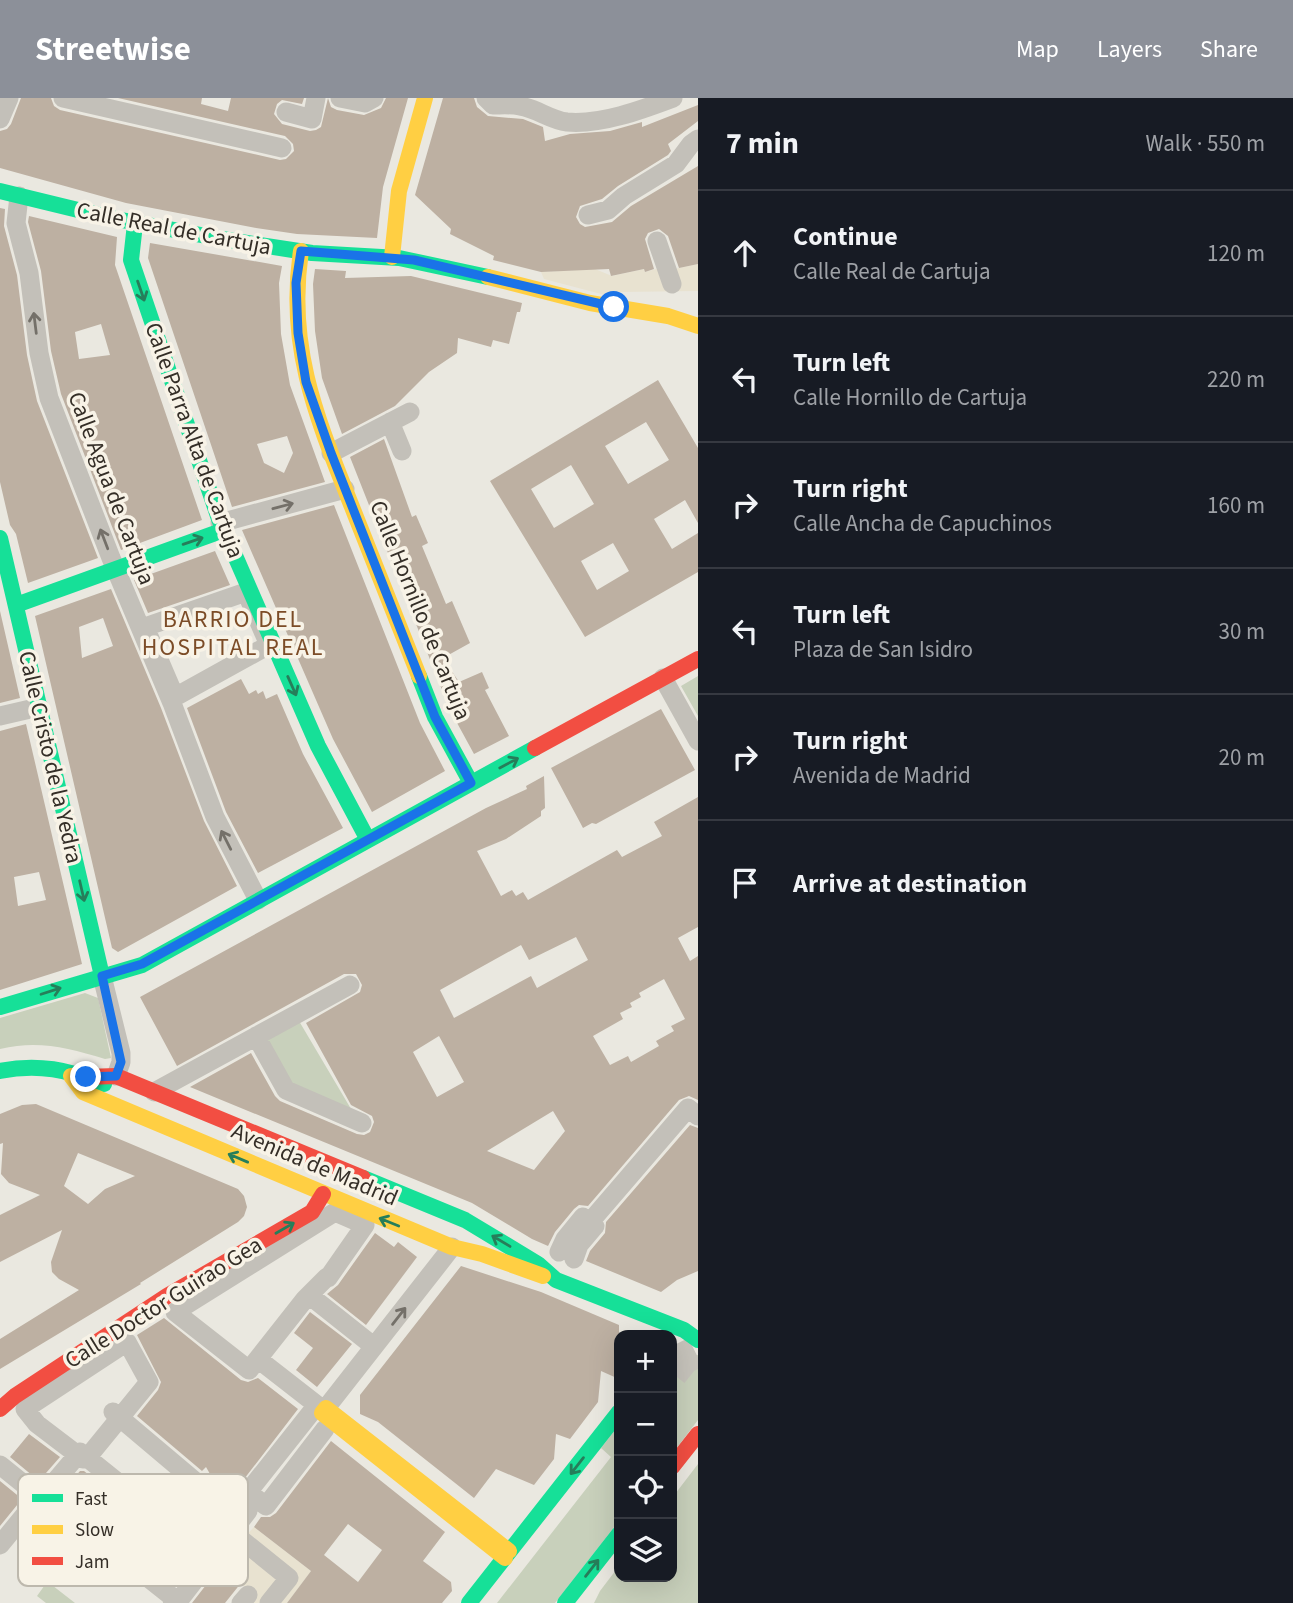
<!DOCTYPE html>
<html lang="en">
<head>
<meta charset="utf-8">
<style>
  body { margin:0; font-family:"Source Sans 3",sans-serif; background:#20242c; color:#f1f3f6 }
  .controls { position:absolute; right:21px; bottom:21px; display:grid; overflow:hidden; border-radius:14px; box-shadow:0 7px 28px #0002 }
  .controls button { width:63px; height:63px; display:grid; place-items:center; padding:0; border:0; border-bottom:2px solid #363941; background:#171b24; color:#f1f3f6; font:35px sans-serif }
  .stop { position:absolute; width:21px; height:21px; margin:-16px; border:5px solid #1a73e8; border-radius:50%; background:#fff }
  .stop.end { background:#1a73e8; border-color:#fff; box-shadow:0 2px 7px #0008 }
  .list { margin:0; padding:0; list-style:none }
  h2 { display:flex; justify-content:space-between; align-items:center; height:91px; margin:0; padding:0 28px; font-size:30px }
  h2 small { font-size:23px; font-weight:400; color:#9ea1a6 }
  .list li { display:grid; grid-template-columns:46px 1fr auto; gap:21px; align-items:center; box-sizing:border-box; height:126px; padding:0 28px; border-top:2px solid #363941 }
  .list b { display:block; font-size:26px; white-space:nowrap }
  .list p { margin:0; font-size:23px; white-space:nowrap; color:#9ea1a6 }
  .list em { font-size:23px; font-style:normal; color:#9ea1a6 }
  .icon { flex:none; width:38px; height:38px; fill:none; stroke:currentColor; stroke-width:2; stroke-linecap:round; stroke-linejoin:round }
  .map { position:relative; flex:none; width:698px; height:1505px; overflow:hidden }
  header { display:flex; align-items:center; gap:42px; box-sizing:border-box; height:98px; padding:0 35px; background:#8c9099; color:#fff }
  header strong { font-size:33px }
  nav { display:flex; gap:38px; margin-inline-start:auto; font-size:24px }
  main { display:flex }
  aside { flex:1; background:#171b24 }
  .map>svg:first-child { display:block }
  .green { fill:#c8d0bb }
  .plaza { fill:#e8e2d0 }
  .building { fill:#bdb0a2; fill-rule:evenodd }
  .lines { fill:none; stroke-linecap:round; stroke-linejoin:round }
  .primary-tunnel { stroke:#c6c3bb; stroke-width:32; stroke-dasharray:32 16; stroke-linecap:butt }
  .street { stroke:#c3c0b9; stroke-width:19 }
  .fast { stroke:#16e098; stroke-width:16 }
  .slow { stroke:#ffcf43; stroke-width:16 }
  .jam { stroke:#f24e42; stroke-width:16 }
  .oneway { stroke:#267e5a }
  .oneway2 { stroke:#747069 }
  .route { stroke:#1a73e8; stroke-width:9 }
  .labels { text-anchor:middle; stroke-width:7; stroke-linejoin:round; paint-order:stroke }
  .street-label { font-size:23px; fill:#342e27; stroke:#f8f3e7 }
  .neighbourhood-label { font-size:24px; letter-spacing:2px; fill:#7c4c27; stroke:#f8f3e7 }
  .key { fill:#f8f3e7; stroke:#bdb8ad; stroke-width:2 }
  .key-label { font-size:19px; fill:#342e27 }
</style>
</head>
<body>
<header>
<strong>Streetwise</strong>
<nav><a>Map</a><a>Layers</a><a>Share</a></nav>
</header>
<main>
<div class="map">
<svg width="698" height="1505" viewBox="0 0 698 1505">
  <rect width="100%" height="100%" fill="#eae8e0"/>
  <path class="green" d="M698,578v40l-17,-30z
    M85,895l13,5 13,60 -6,1c-38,-11 -66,-19 -105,-10v-31z
    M299,923l55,93 -66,-27 -24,-46z
    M698,1257v65l-26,34v-94z
    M619,1327v96l-64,82h-58l114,-146 -10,-9z
    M698,1366v139h-104l6,-12 19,-25v11h53v-79z
    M47,1484h1l27,21h-29l-9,-7z"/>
  <path class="plaza" d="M698,166v27l-78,1 -15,3 -61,-16 -3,-7 54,-3 17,7 32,-7 1,3 15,-4 9,2z
    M254,1429l57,44 -24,32h-37l5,-8 -38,-30z"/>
  <path class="building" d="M21,0h30l3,8 6,4 220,50 6,-1 8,-8 -1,-7 -8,-8 -167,-38h84l-1,6 27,7 3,-13h73l-2,6 -20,-4 -5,4 -3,10 8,10 28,7 6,-1 5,-3 7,-29 3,9 6,3 27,5 17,-7 5,-10h22l-25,89 -6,51 -80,-4 -41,-6 -130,-25 -126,-35v-37l7,-2 4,-5z
    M443,0h31l3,9 11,9 35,3 20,8 2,14 25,-7 40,-3 32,-9v5l56,-22v16l-30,23 3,7 -3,4 -50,31 -16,13 -22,7 -4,11 4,7 5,3 27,-5 19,-16 67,-40v98l-19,4 -11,-32 -9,-7 -11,4 -3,6 9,30 -9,3 -1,-3 -33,7 -2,-7 -68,3 -48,-12 1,-4 -44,-22 1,-5 -36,-34z
    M0,110l5,1 -1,17 13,49 10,80 10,46 61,157 -70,25 -12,-49 -6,-9 -10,-43z
    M29,118l88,21 -2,28 87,255 -81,30 -60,-156 -10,-43 -10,-80 -13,-49zM101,226l9,31 -31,4 -4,-27z
    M150,145l132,23 -3,17 2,51 9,51 35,97 -93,25 -84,-249zM287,338l6,17 -9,20 -20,-10 -7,-19z
    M315,171l31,2 -1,7 66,-2 111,27 -2,9h-3l-8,32 -16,-4 -2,7 -33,-9 -1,15 -28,19 -34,34 -53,28 -20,-56 -7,-47 -2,-47z
    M658,282l40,68v75l-13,-23 -31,19 18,30 26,-16v39l-113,65 -95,-156zM646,324l23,38 -41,24 -23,-38zM571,367l23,39 -40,24 -23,-39zM613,445l16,28 -32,19 -16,-29z
    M384,341l28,78 4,-2 12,28 -6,3 24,58 6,-3 18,42 -27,15 16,24 23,-10 7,16 -4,2 24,46 -35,18 -24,-44 -100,-253z
    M334,407l86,218 25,48 -73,41 -39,-73 -91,-209z
    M215,453l15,34 -82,28 -14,-33z
    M111,491l50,119 43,113 33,65 -119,66 -6,-4 -77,-332zM103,520l10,28 -31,12 -3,-31z
    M0,513l20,87 -20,5z
    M241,581l8,15 7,-4 2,4 5,-3 3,8 11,-5 26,60 40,74 -85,45 -32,-61 -39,-104z
    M661,611l34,61 -99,54 -4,-1 -9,5 -32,-60z
    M26,626l56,240 -82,26v-259zM39,774l7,28 -28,6 -4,-29z
    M544,678l1,32 -4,3v5l-35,23 -29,12 24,45 11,-6 4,6 7,-4 5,8 89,-50 5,7 40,-21 -8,-14 44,-25v130l-20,11 12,23 8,-5v144l-9,-4 -10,4 -91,106 -9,-1 -5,4 -19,23 -7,14 -16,-7 -60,-36 -282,-116 61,-34 24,43 5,5 77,33 7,1 6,-3 4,-10 -2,-6 -21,-11 -45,-82 54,-31 2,-7 -6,-11h-12l-167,92 -37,-69 346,-189 41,-19 -1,-3zM576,839l12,23 -51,28 -6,-12 -77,42 -14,-28 81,-45 8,15zM664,881l21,40 -14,7 3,5 -18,10 3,5 -28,16 -3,-6 -18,9 -17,-29 30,-17 -3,-6 12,-6 -2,-4 11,-6 -2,-4zM439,938l25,46 -27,15 -24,-45zM553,1013l12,20 -31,39 -47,-19z
    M36,1006l202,85 6,7 3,11 -3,9 -6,6 -98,61 1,1 -141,85v-30l79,-49 -20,-11 -7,-7 -1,-10 11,-32 -62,32v-47l40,-20 -31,-12 -8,-9 2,-31 -3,1v-30l22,-9zM78,1055l57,23 -30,13 -17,15 -24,-18z
    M690,1027l8,3v143l-21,9 -16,12 -75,-31 4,-10 15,-18 1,-11z
    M375,1135l19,14 4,-5 19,15 -51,68 -39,-31 11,-9z
    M461,1168l80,26 78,33v54l-18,-8 -3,31 -28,37 -14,-5 -2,25 -20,26 -38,-16 -22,29 -96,-76 -18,-8v-19z
    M310,1214l42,32 -35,43 -21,-17 17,-22 -19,-15z
    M164,1220l77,62 7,2 10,-4 40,31 -67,87 -17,-15 -8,-14 -4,4 -65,-55 21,-26 3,-8 -24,-47z
    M29,1336l31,23 -21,24 -29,-24z
    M331,1343l114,91 -22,29 28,21 1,9 -10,12h-155l24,-32 -57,-44 7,-10h9l6,-4zM348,1426l34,26 -24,32 -34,-27z
    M80,1373h4l111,89 -19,24 -115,-91z
    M0,1383l22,18 -22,27z
    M220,1469l21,16 -16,20h-33z"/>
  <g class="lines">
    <path class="primary-tunnel" d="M672,1275l12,-15 14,-7"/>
    <path class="street" d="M63,0l219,50
      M340,0l25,5 9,-5
      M486,0l7,7c8,0 18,-1 27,1 16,2 30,14 47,16 34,3 74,-12 106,-24
      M286,14l26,7 4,-21
      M0,21l9,-21
      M19,98l-3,27 13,50 10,80 10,45 62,160 61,145 43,114 43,83
      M588,117l20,-5 16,-14 52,-32 15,-20 7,-5
      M657,143l15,43
      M390,324l12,29
      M331,355l79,-41
      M220,425l125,-34
      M246,494l23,53 -94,52 -30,-70z
      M663,580l35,63
      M0,618l39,-9
      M102,878l19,77v9l-5,14
      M256,938l30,54 76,33
      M154,994l196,-107
      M335,1114l30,13 -37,53 -1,-1 -22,22 -56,71 -74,-58z
      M590,1124l98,-114 10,8
      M559,1154l6,-13 18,-22 12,9 -16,19 -5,14
      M309,1197l58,46
      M127,1244l22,40 -62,76 -4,1 -46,-35 -12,-15z
      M258,1261l59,46 -69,87 18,14 59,-77
      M326,1310l126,-161
      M113,1314l128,108
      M0,1367l41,33 39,-46 132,106
      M232,1434l57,46 -20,25
      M0,1447l36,-44 5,-3 9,2 121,96 2,7
      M177,1505l71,-92
      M241,1505l7,-8"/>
    <path class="fast" d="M0,93l111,27 111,21 90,14 87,5 89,19
      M135,126l-4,36 88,259 99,227 50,94
      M0,440l102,438
      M16,507l208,-75
      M419,578l16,41 36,66
      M0,909l142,-42 393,-217
      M0,973c38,-8 69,-1 104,13
      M363,1080l102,42 73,44 18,16 128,50 14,10
      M469,1505l150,-191
      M565,1505l54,-69"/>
    <path class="slow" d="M301,153c-15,99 18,172 53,261 22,55 43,109 65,164
      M392,159l7,-66 26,-93
      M488,179l102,26 78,13 30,10
      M71,978l12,16 369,155 30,7 61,22
      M505,1460l-183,-145 4,-5 183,143"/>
    <path class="jam" d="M535,650l163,-89
      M86,979l30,-1 247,102
      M0,1311l15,-13 152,-100 145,-84 11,-18
      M672,1369l26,-33"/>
  </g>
  <defs><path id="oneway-shaft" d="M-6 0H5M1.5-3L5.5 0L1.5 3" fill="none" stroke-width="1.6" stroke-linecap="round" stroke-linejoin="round" transform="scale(1.75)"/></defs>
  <g class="oneway">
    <use href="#oneway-shaft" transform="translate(141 193) rotate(71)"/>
    <use href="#oneway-shaft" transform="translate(193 443) rotate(-19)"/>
    <use href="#oneway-shaft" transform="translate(292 588) rotate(66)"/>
    <use href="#oneway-shaft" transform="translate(509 665) rotate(-28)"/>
    <use href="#oneway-shaft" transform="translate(82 793) rotate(77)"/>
    <use href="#oneway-shaft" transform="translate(51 893) rotate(-18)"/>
    <use href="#oneway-shaft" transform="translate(238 1060) rotate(-157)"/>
    <use href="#oneway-shaft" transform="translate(389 1124) rotate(-158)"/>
    <use href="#oneway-shaft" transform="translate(285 1130) rotate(-30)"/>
    <use href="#oneway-shaft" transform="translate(501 1143) rotate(-149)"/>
    <use href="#oneway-shaft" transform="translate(577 1368) rotate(128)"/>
    <use href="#oneway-shaft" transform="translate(592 1470) rotate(-52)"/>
  </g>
  <g class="oneway2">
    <use href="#oneway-shaft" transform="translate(35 225) rotate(-97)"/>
    <use href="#oneway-shaft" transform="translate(283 408) rotate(-15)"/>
    <use href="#oneway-shaft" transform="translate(104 441) rotate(-111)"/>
    <use href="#oneway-shaft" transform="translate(226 742) rotate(-117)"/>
    <use href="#oneway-shaft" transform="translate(399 1218) rotate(-52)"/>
  </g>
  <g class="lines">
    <path class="route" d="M86,979l30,-1 5,-14 -19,-86 40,-12 329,-181 -36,-66 -104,-264 -25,-71 -8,-49 -2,-50 5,-32 113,9 200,47"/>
  </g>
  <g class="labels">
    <g class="street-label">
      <text transform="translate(174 130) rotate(11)" y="8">Calle Real de Cartuja</text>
      <text transform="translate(195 342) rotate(70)" y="8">Calle Parra Alta de Cartuja</text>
      <text transform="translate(112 390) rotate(69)" y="8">Calle Agua de Cartuja</text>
      <text transform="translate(421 512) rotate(68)" y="8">Calle Hornillo de Cartuja</text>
      <text transform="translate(51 659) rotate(77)" y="8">Calle Cristo de la Yedra</text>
      <text transform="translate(315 1066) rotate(23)" y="8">Avenida de Madrid</text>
      <text transform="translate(163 1204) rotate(-32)" y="8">Calle Doctor Guirao Gea</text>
    </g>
    <g class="neighbourhood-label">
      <text x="233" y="529">BARRIO DEL<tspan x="233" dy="28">HOSPITAL REAL</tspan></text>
    </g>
  </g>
  <rect x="18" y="1376" width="230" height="112" rx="10" class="key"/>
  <rect x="32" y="1396" width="31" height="8" fill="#16e098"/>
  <rect x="32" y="1427" width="31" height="9" fill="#ffcf43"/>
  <rect x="32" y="1459" width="31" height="8" fill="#f24e42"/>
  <g class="key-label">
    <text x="75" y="1407">Fast</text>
    <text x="75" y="1438">Slow</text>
    <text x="75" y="1470">Jam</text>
  </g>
</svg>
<div class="controls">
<button>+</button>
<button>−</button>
<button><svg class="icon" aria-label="locate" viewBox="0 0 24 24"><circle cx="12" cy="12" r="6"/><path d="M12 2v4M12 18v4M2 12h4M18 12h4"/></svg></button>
<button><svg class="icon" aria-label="layers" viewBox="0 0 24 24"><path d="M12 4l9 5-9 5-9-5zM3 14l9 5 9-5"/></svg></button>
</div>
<div class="stop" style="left:614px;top:209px"></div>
<div class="stop end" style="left:86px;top:979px"></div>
</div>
<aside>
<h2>7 min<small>Walk · 550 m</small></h2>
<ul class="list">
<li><svg class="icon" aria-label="ahead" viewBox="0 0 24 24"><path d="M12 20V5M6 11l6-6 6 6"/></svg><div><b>Continue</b><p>Calle Real de Cartuja</p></div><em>120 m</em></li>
<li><svg class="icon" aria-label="left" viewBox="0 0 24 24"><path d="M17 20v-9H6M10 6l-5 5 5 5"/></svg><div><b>Turn left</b><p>Calle Hornillo de Cartuja</p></div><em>220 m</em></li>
<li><svg class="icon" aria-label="right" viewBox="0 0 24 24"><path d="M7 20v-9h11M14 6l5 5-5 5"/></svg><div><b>Turn right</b><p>Calle Ancha de Capuchinos</p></div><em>160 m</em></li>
<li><svg class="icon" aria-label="left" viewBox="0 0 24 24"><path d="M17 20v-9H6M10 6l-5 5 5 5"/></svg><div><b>Turn left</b><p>Plaza de San Isidro</p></div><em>30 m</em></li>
<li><svg class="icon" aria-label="right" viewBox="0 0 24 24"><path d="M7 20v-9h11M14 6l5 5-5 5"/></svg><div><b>Turn right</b><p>Avenida de Madrid</p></div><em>20 m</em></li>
<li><svg class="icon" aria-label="arrive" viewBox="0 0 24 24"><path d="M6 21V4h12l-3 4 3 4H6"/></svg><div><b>Arrive at destination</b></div></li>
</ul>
</aside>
</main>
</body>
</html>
